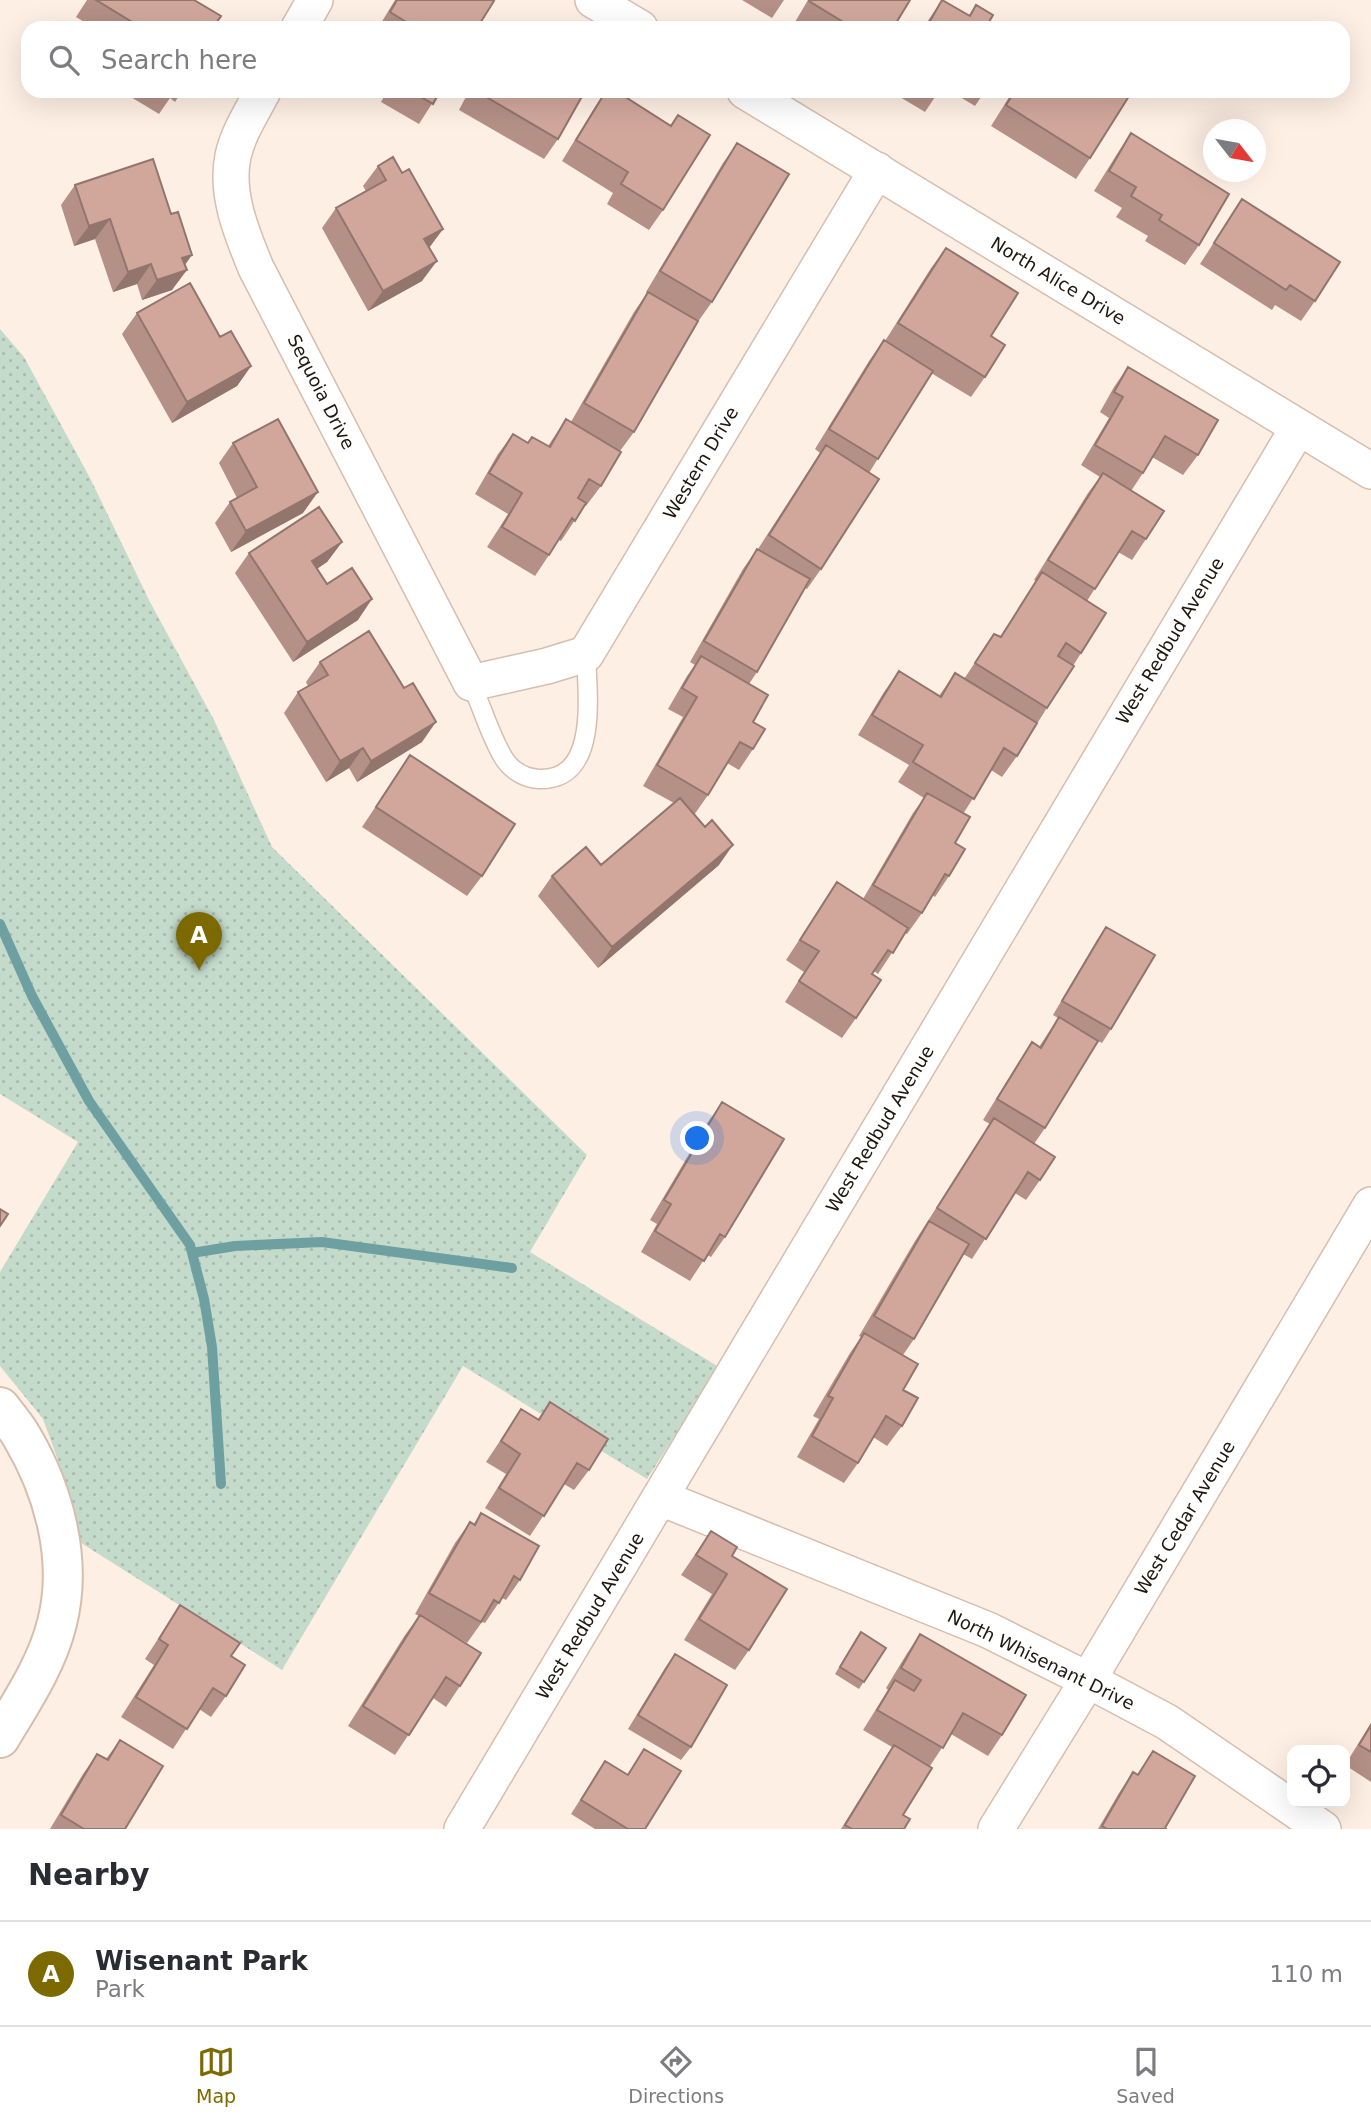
<!DOCTYPE html>
<html lang="en">
<head>
<meta charset="utf-8">
<style>
  body { margin:0; font-family:"DejaVu Sans",sans-serif; background:#f2f2f3; color:#2b2b33 }
  .controls { position:absolute; right:21px; bottom:21px; display:grid; overflow:hidden; border-radius:14px; box-shadow:0 7px 28px #0002 }
  .controls button { width:63px; height:63px; display:grid; place-items:center; padding:0; border:0; border-bottom:2px solid #e1e1e2; background:#fff; color:#2b2b33; font:35px sans-serif }
  .compass { position:absolute; left:1203px; top:119px; width:63px; height:63px; border-radius:50%; background:#fff; box-shadow:0 7px 28px #0002; rotate:121deg }
  .you { position:absolute; left:698px; top:1139px; width:24px; height:24px; margin:-18px; border:5px solid #fff; border-radius:50%; background:#1a73e8; box-shadow:0 0 0 10px #1a73e833 }
  .badge { display:grid; place-items:center; width:46px; height:46px; border-radius:50%; background:#7c6900; color:#fff; font-size:23px; font-weight:700 }
  .pin { position:absolute; translate:-50% -58px; filter:drop-shadow(0 2px 4px #0008) }
  .pin::after { content:''; position:absolute; top:37px; width:24px; height:21px; background:inherit; clip-path:polygon(0 0,100% 0,50% 100%) }
  .list { margin:0; padding:0; list-style:none }
  h2 { display:flex; justify-content:space-between; align-items:center; height:91px; margin:0; padding:0 28px; font-size:30px }
  h2 small { font-size:23px; font-weight:400; color:#7c7c81 }
  .list li { display:grid; grid-template-columns:46px 1fr auto; gap:21px; align-items:center; box-sizing:border-box; height:105px; padding:0 28px; border-top:2px solid #e1e1e2 }
  .list b { display:block; font-size:26px; white-space:nowrap }
  .list p { margin:0; font-size:23px; white-space:nowrap; color:#7c7c81 }
  .list em { font-size:23px; font-style:normal; color:#7c7c81 }
  .icon { flex:none; width:38px; height:38px; fill:none; stroke:currentColor; stroke-width:2; stroke-linecap:round; stroke-linejoin:round }
  .map { position:relative; flex:none; width:1371px; height:1829px; overflow:hidden }
  .search { position:absolute; background:#fff; box-shadow:0 7px 28px #0002; left:21px; right:21px; top:21px; height:77px; display:flex; align-items:center; gap:18px; box-sizing:border-box; padding:0 24px; border-radius:21px; color:#7c7c81; font-size:26px }
  .sheet { height:196px; background:#fff }
  nav { display:flex; justify-content:space-around; align-items:center; box-sizing:border-box; height:98px; border-top:2px solid #e1e1e2; background:#fff; font-size:19px; color:#7c7c81 }
  nav a { display:grid; justify-items:center; gap:4px }
  nav .on { color:#7c6900 }
  .map>svg:first-child { display:block }
  .green { fill:url(#green-dots) }
  .lines { fill:none; stroke-linecap:round; stroke-linejoin:round }
  .stream { stroke:#6fa0a1; stroke-width:10 }
  .service-casing { stroke:#d6bead; stroke-width:21 }
  .minor-casing { stroke:#d6bead; stroke-width:38 }
  .tertiary-casing { stroke:#d6bead; stroke-width:42 }
  .service { stroke:#fff; stroke-width:18 }
  .minor { stroke:#fff; stroke-width:35 }
  .tertiary { stroke:#fff; stroke-width:38 }
  .wall { fill:#b49086 }
  .shaded-wall { fill:#92756d }
  .building { fill:#d1a79c; stroke:#92756d; stroke-width:2 }
  .labels { text-anchor:middle; stroke-width:5; stroke-linejoin:round; paint-order:stroke }
  .street-label { font-size:18px; fill:#1e160f; stroke:#fff }
</style>
</head>
<body>
<div class="map">
<svg width="1371" height="1829" viewBox="0 0 1371 1829">
  <defs>
    <pattern id="green-dots" width="8" height="8" patternUnits="userSpaceOnUse" patternTransform="scale(1.75)"><rect width="8" height="8" fill="#c4dbcb"/><path d="M2 2h.1M6 6h.1" fill="none" stroke="#a8bbad" stroke-width="1.8" stroke-linecap="round"/></pattern>
  </defs>
  <rect width="100%" height="100%" fill="#feefe4"/>
  <path class="green" d="M0,329l24,28 66,121 60,124 64,118 58,127 315,308 -57,97 189,115 -72,112 -184,-113 -181,304 -204,-129 -7,-45 -28,-77 -43,-53v-94l78,-130 -78,-48z"/>
  <g class="lines">
    <path class="stream" d="M0,924l32,72 57,105 101,144 14,54 8,48 9,137
      M192,1253l43,-7 87,-4 190,26"/>
    <g class="service-casing">
      <path id="service" d="M471,683c11,24 19,52 32,74 8,13 21,21 36,22 61,2 48,-86 47,-125"/>
    </g>
    <g class="minor-casing">
      <path id="minor" d="M593,0l47,28
        M299,28l16,-28
        M263,91c-11,21 -25,42 -30,65 -8,38 9,78 23,112l215,415 76,-17 39,-12 291,-484
        M745,91l626,380
        M661,1498l327,132 100,50 79,42 156,107
        M462,1829l836,-1401
        M996,1829l92,-149 283,-475"/>
    </g>
    <g class="tertiary-casing">
      <path id="tertiary" d="M0,1407c7,9 16,19 22,30 32,54 51,123 35,186 -10,41 -35,78 -57,115"/>
    </g>
    <use href="#service" class="service"/>
    <use href="#minor" class="minor"/>
    <use href="#tertiary" class="tertiary"/>
  </g>
  <path class="wall" d="M87,0h107l19,28h-119l-18,-11z
    M395,0h97l-15,28h-99z
    M742,0h42l-12,18z
    M808,0h102l-17,28h-88l-10,-6z
    M942,0l27,15 7,-10 10,22 2,1h-65z
    M121,91h61l-7,11 -5,-4 -11,16z
    M387,91h53l-21,33 -38,-22z
    M469,91h116l-27,48 -14,20 -85,-49z
    M606,91l65,34 7,-10 -15,95 -14,20 -42,-26 6,-11 -51,-32 33,-54z
    M890,91h49l-14,21z
    M950,91h35l-10,15z
    M1013,91h114l-37,67 -14,21 -85,-53z
    M1131,133l68,112 -14,20 -40,-24 3,-5 -32,-19 6,-9 -28,-17 23,-37z
    M737,143l-25,159 -15,21 -63,109 -14,19 -19,35 -15,20 -1,-1 -24,36 -2,-1 -24,36 -48,-29 21,-33 -33,-20 23,-40 15,-20 15,9 20,3 18,-27 5,3 63,-110 13,-19 -1,-1 77,-129z
    M378,166l24,7 41,56 -14,19 -7,33 -54,30 -46,-83 14,-20 30,-17 -3,-5z
    M75,185l110,80 -13,25 -30,10 -5,-16 -24,8 -18,-53 -21,7 -13,-41z
    M1242,199l73,102 -14,20 -26,-16 -3,5 -72,-46z
    M946,248l45,88 -6,41 -14,20 -40,-24 -62,100 -48,96 -14,20 -2,-1 -48,84 -8,12 4,38v27l-14,21 -12,-7 -19,32 -14,20 25,50 -121,103 -60,-72 14,-20 49,-11 73,-62 -31,-17 40,-69 -15,-8 19,-33 8,-11 -5,-3 53,-93 14,-20h1l62,-96 -5,-4 54,-88 15,-21 1,1 46,-73z
    M137,313l83,24 31,29 -14,20 -65,37 -50,-89z
    M1128,367l70,88 -15,20 -31,-18 -9,16 -12,18 15,48 -14,21 -14,-8 -31,49 -6,52 -64,103 -15,21 -11,-7 -28,44 -8,29 -6,33 -14,21 -3,-2 -10,18 -15,21 -2,-1 -27,41 -4,-3 -18,47 -14,20 -57,-36 19,-30 -18,-12 51,-78 26,17 50,-86 11,-15 -26,-16 11,-17 -51,-30 26,-43 15,-21 40,25 16,-23 9,6 30,-45 6,3 36,-56 -2,-1 54,-87 12,-16 -19,-12 28,-47 -9,-6 14,-25z
    M233,443l70,70 -72,39 -16,-29 15,-21 7,-4 -18,-35z
    M342,542l-15,20 -10,7 10,15 31,36 -65,42 -58,-89 14,-20z
    M320,662l102,80 -65,40 -8,-14 -23,14 -42,-69 14,-21 10,-6 -2,-4z
    M410,755l72,121 -15,20 -105,-69z
    M1106,927l5,102 -9,14 -4,-2 -53,87 -11,16 6,36 -14,20 -11,-7 -43,66 -9,-5 -49,85 -11,16 -1,71 -15,20 -14,-9 -15,26 -14,20 -47,-26 22,-38 -6,-3 37,-63 11,-16 -2,-1 56,-95 75,-117 -7,-4 35,-57 14,-21 7,5 19,-29 -5,-3 44,-75z
    M722,1102l3,135 -14,20 -4,-2 -17,26 -49,-29 16,-28 -7,-4 58,-98z
    M550,1402l39,68 -15,20 -10,-6 -34,52 -45,-28 21,-34 -20,-12 35,-53 17,10z
    M481,1513l39,67 -14,20 -4,-2 -17,25 -3,-1 -15,21 -26,-15 19,58 -14,21 -13,-9 -38,57 -47,-29 57,-91 14,-19 -4,-2 40,-71 15,-21 3,3z
    M711,1531l21,25 17,94 -14,20 -51,-30 28,-46 -31,-19z
    M180,1605l51,51 -5,40 -15,21 -12,-8 -26,40 -52,-32 33,-52 -9,-6z
    M920,1634l82,101 -14,21 -37,-22 -21,32 -27,49 1,14h-63l51,-82 -29,-17 25,-40 -2,-2 20,-33z
    M856,1639l30,9 -27,41 -24,-15z
    M675,1654l16,93 -10,13 -53,-31 37,-61z
    M1371,1723v59l-26,-17z
    M120,1740l5,89h-75l33,-55 14,-20 9,5z
    M644,1749l1,80h-50l-24,-15 34,-53 22,14z
    M1153,1751l13,78h-68l21,-36 14,-21 4,3z"/>
  <path class="shaded-wall" d="M110,219l-15,20 -21,7 15,-20z
    M443,229l-15,20 -4,-10z
    M192,255l-12,17 7,-2 -15,20 -30,10 15,-20 25,-22z
    M437,261l-15,20 -54,30 15,-20z
    M151,264l-14,20 -24,8 15,-20z
    M251,366l-14,20 -65,37 15,-21z
    M318,492l-15,21 -72,39 15,-21z
    M342,542l-15,20 -30,20 15,-21z
    M372,599l-14,21 -65,42 14,-20z
    M436,722l-14,20 -65,40 14,-21z
    M363,748l-14,20 -23,14 14,-21z
    M733,845l-14,20 -121,103 14,-21z"/>
  <path class="building" d="M96,0h98l27,16 -8,12h-71z
    M397,0h95l2,1 -17,27h-61l-26,-16z
    M810,0h100l-17,28h-40l-44,-27z
    M942,0l28,16 6,-11 17,10 -7,12 2,1h-62z
    M411,91h29l-7,13z
    M476,91h109l-27,48z
    M606,91h10l55,35 7,-11 32,20 -47,75 -42,-26 7,-12 -52,-32z
    M1015,91h112l4,2 -41,65 -84,-53z
    M1131,133l98,61 -30,51 -40,-25 3,-5 -31,-19 5,-9 -27,-16z
    M737,143l52,31 -77,128 -52,-31z
    M393,157l9,16 7,-4 34,60 -19,10 13,22 -54,30 -47,-83 50,-28 -8,-14z
    M153,159l18,55 7,-2 14,43 -10,3 5,12 -30,10 -6,-16 -23,8 -18,-53 -21,7 -14,-41z
    M1242,199l98,63 -25,39 -25,-16 -4,5 -72,-47z
    M946,248l72,45 -27,43 14,9 -20,32 -87,-54z
    M190,283l30,54 11,-6 20,35 -64,36 -50,-89z
    M648,292l50,29 -64,111 -50,-29z
    M884,340l49,31 -55,88 -49,-30z
    M1128,367l90,53 -20,35 -33,-19 -22,37 -48,-28 28,-48 -9,-5z
    M278,419l40,73 -72,39 -16,-29 27,-15 -24,-44z
    M566,419l55,33 -20,34 -12,-7 -11,19 8,5 -11,18 -3,-3 -23,37 -47,-28 20,-34 -33,-20 24,-39 15,9 4,-6 18,10z
    M826,445l53,34 -58,90 -52,-34z
    M1103,473l61,38 -18,28 -14,-8 -37,58 -47,-29z
    M319,507l23,35 -30,19 15,23 25,-16 20,31 -65,43 -58,-89z
    M757,549l53,30 -53,93 -53,-31z
    M1042,572l64,41 -25,40 -15,-10 -8,13 16,10 -27,42 -72,-45 19,-29 7,3z
    M369,631l35,57 9,-5 23,39 -65,39 -8,-13 -23,13 -42,-69 30,-17 -8,-13z
    M701,656l67,39 -15,27 12,7 -12,20 -13,-7 -32,53 -51,-30 40,-68 -15,-9z
    M899,671l42,26 14,-24 82,50 -20,33 -13,-8 -30,51 -61,-37 10,-17 -51,-30z
    M410,755l105,69 -33,52 -106,-69z
    M927,793l43,24 -15,26 10,6 -16,27 -4,-2 -23,39 -49,-28z
    M680,798l25,29 7,-7 21,25 -121,102 -60,-71 34,-29 15,18z
    M837,882l71,46 -15,25 -5,-3 -16,24 9,6 -25,38 -57,-37 20,-30 -19,-11z
    M1106,927l49,28 -44,74 -49,-28z
    M1059,1017l39,24 -53,87 -48,-29 35,-57 9,6z
    M722,1102l62,37 -59,98 -5,-3 -16,27 -49,-30 16,-27 -7,-4z
    M994,1118l61,39 -15,23 -12,-8 -42,67 -49,-31z
    M0,1209l8,5 -8,12z
    M929,1221l40,23 -55,95 -40,-23z
    M864,1333l54,31 -15,26 15,8 -16,28 -16,-10 -28,47 -46,-27 21,-38 -5,-2z
    M550,1402l58,37 -19,31 -12,-7 -33,53 -45,-28 21,-34 -19,-13 20,-32 18,11z
    M481,1513l58,33 -19,34 -6,-4 -15,27 -5,-3 -13,22 -52,-29 41,-71 5,3z
    M711,1531l26,16 -5,9 55,33 -38,61 -50,-31 28,-45 -31,-19z
    M180,1605l60,38 -9,13 14,9 -19,31 -13,-8 -26,41 -51,-32 32,-52 -9,-6z
    M420,1615l61,38 -21,33 -14,-9 -37,58 -46,-29z
    M861,1632l25,16 -22,34 -24,-15z
    M920,1634l106,61 -24,40 -39,-22 -20,35 -66,-38 18,-30 19,11 7,-11 -20,-12z
    M675,1654l52,31 -36,62 -53,-32z
    M1371,1725v27l-12,-7z
    M120,1740l43,26 -38,63h-41l-23,-14 36,-61 11,6z
    M894,1745l38,23 -29,47 7,4 -6,10h-52l-7,-4z
    M644,1749l37,22 -36,58h-17l-47,-29 24,-39 23,14z
    M1153,1751l42,25 -30,52 1,1h-59l-5,-3 31,-54 5,3z"/>
  <g class="labels">
    <g class="street-label">
      <text transform="translate(1058 281) rotate(31)" y="6">North Alice Drive</text>
      <text transform="translate(321 392) rotate(63)" y="6">Sequoia Drive</text>
      <text transform="translate(701 463) rotate(-59)" y="6">Western Drive</text>
      <text transform="translate(1170 641) rotate(-59)" y="6">West Redbud Avenue</text>
      <text transform="translate(880 1129) rotate(-59)" y="6">West Redbud Avenue</text>
      <text transform="translate(1185 1518) rotate(-59)" y="6">West Cedar Avenue</text>
      <text transform="translate(590 1616) rotate(-59)" y="6">West Redbud Avenue</text>
      <text transform="translate(1041 1660) rotate(26)" y="6">North Whisenant Drive</text>
    </g>
  </g>
</svg>
<div class="controls">
<button><svg class="icon" aria-label="locate" viewBox="0 0 24 24"><circle cx="12" cy="12" r="6"/><path d="M12 2v4M12 18v4M2 12h4M18 12h4"/></svg></button>
</div>
<svg class="compass" viewBox="-18 -18 36 36"><path d="M0-13l5 13h-10z" fill="#e53935"/><path d="M0 13l5-13h-10z" fill="#7c7c81"/></svg>
<div class="you"></div>
<div class="pin badge" style="left:199px;top:970px">A</div>
<div class="search"><svg class="icon" aria-label="search" viewBox="0 0 24 24"><circle cx="10" cy="10" r="6"/><path d="M15 15l6 6"/></svg>Search here</div>
</div>
<section class="sheet">
<h2>Nearby<small></small></h2>
<ul class="list">
<li><span class="badge">A</span><div><b>Wisenant Park</b><p>Park</p></div><em>110 m</em></li>
</ul>
</section>
<nav>
<a class="on"><svg class="icon" aria-label="map" viewBox="0 0 24 24"><path d="M3 6l6-2 6 2 6-2v14l-6 2-6-2-6 2zM9 4v14M15 6v14"/></svg>Map</a>
<a><svg class="icon" aria-label="directions" viewBox="0 0 24 24"><path d="M12 3l9 9-9 9-9-9zM9 14v-3h6M13 9l2 2-2 2"/></svg>Directions</a>
<a><svg class="icon" aria-label="saved" viewBox="0 0 24 24"><path d="M7 4h10v16l-5-4-5 4z"/></svg>Saved</a>
</nav>
</body>
</html>
